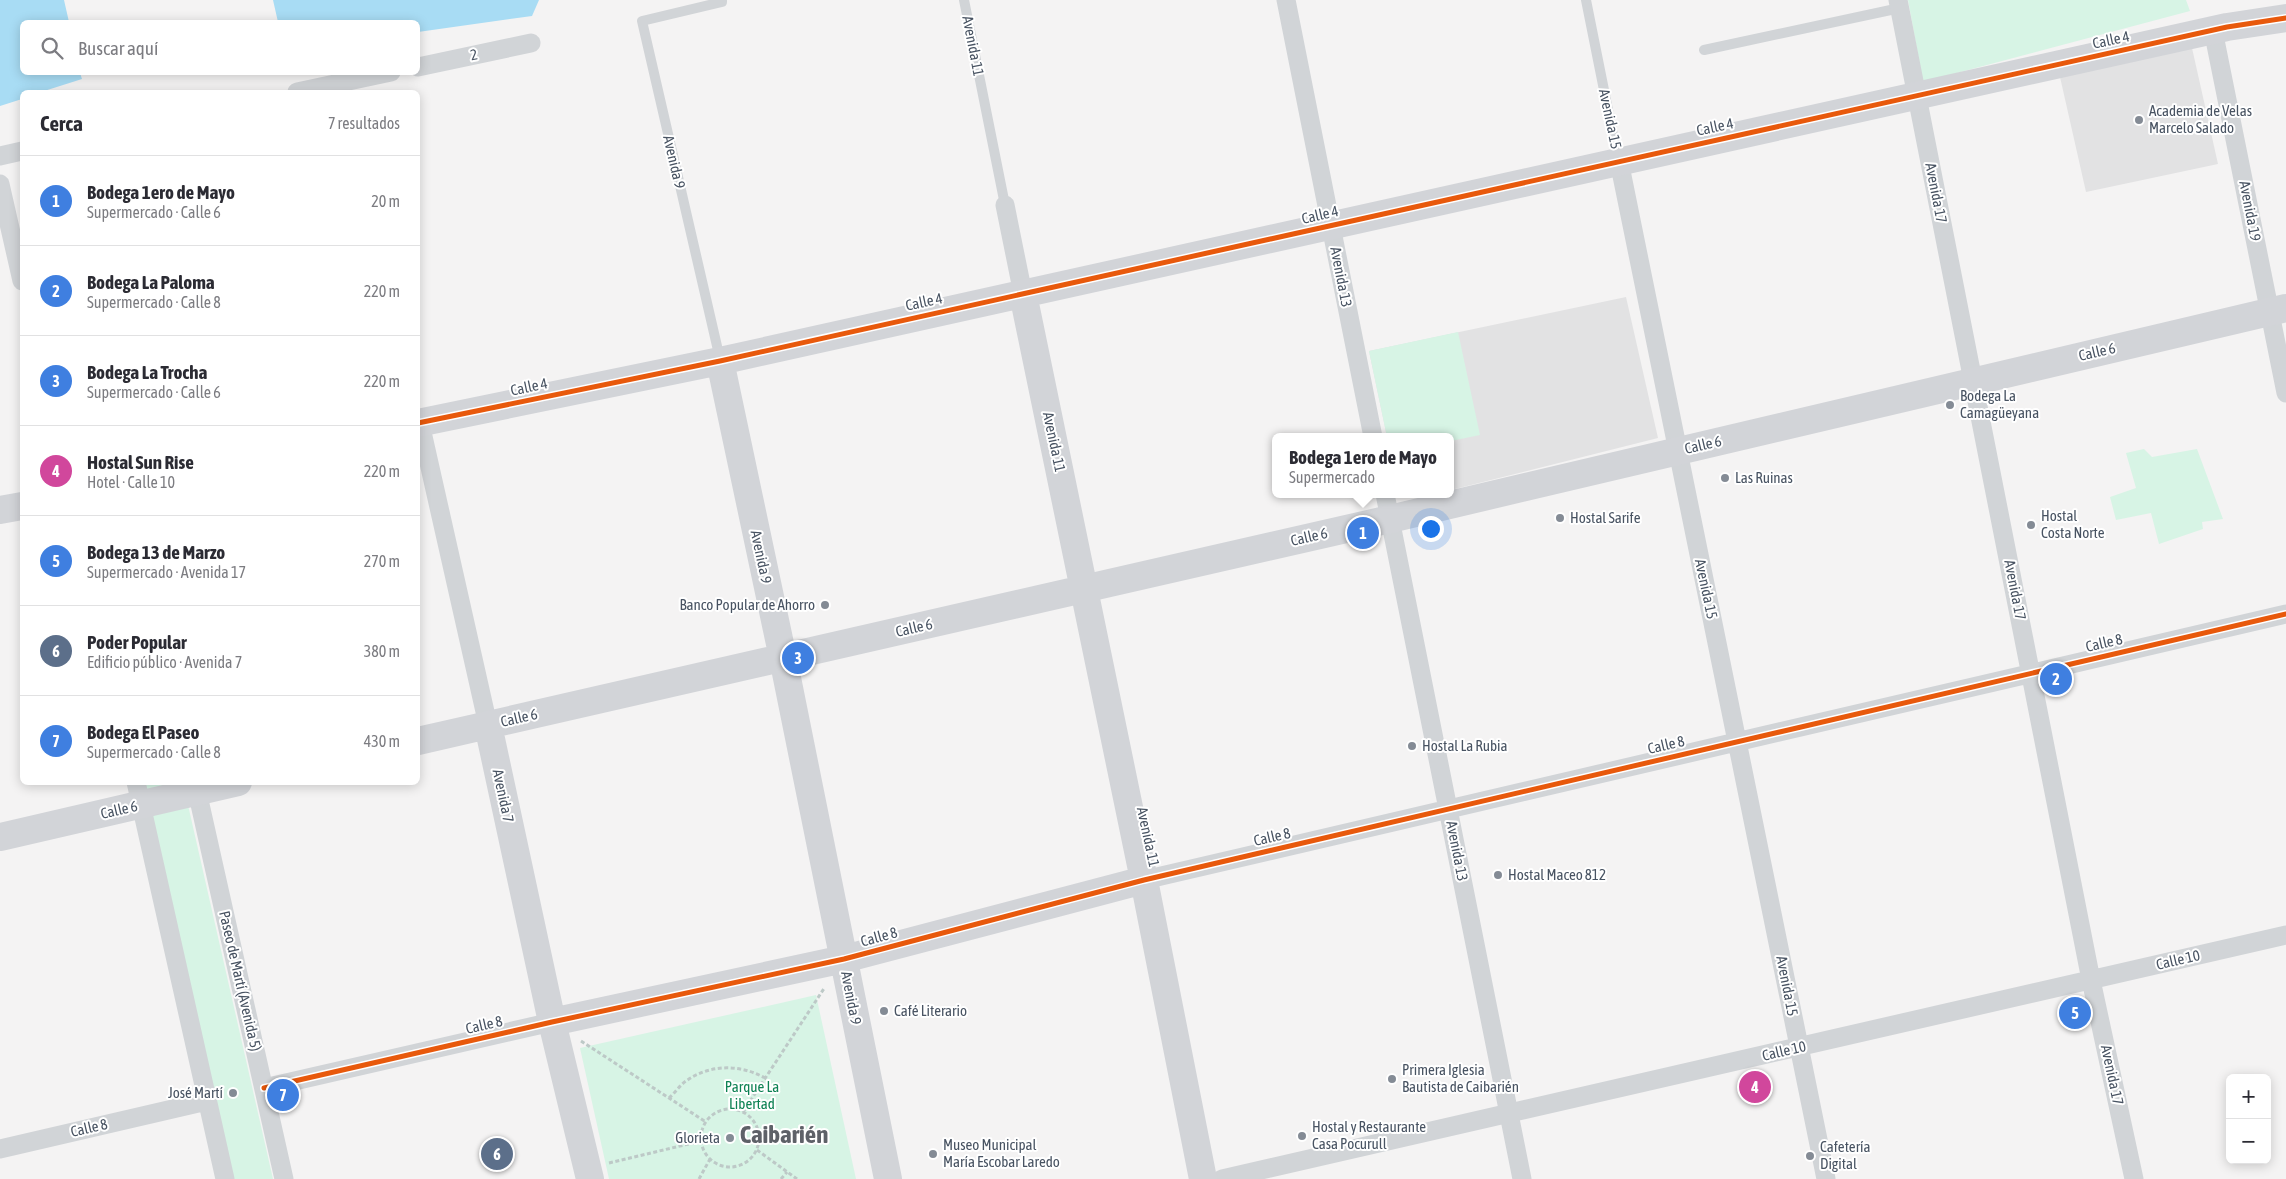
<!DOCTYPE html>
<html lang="es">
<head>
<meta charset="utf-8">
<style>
  body { margin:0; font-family:"Asap Condensed",sans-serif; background:#f7f7f7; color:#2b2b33 }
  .controls { position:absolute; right:15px; bottom:15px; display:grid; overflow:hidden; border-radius:8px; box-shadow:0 2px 12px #0003 }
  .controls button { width:45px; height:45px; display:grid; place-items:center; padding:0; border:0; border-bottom:1px solid #e1e1e2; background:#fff; color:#2b2b33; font:25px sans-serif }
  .you { position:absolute; left:1430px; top:528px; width:18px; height:18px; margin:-12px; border:4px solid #fff; border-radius:50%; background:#1a73e8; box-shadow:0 0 0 8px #1a73e833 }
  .badge { display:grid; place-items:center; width:32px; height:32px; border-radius:50%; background:#848b95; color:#fff; font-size:16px; font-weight:700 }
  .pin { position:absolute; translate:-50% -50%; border:2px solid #fff; box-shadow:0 1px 5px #0006 }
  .popup { position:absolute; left:1272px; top:433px; width:182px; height:65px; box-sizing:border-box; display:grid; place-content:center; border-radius:8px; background:#fff; filter:drop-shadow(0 1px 4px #0005); font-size:16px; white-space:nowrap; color:#7c7c81 }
  .popup b { font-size:19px; color:#2b2b33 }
  .popup::after { content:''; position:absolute; left:50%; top:100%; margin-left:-10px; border:10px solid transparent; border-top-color:#fff }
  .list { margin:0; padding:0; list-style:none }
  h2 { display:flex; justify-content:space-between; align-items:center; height:65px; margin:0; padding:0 20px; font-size:21px }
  h2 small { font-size:16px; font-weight:400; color:#7c7c81 }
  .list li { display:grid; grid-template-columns:32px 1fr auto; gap:15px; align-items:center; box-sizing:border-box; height:90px; padding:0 20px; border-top:1px solid #e1e1e2 }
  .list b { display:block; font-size:19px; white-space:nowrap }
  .list p { margin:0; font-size:16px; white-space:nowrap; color:#7c7c81 }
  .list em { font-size:16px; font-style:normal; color:#7c7c81 }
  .icon { flex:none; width:28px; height:28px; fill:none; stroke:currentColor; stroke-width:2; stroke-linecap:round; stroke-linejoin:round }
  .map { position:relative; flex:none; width:2286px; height:1179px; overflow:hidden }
  .search { position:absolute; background:#fff; box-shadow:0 2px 12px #0003; left:20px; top:20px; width:400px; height:55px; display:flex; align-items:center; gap:12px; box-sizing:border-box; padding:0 18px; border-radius:8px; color:#7c7c81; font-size:19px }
  .panel { position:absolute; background:#fff; box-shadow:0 2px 12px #0003; left:20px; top:90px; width:400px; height:695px; border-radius:8px }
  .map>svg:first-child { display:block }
  .education { fill:#e2e2e3 }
  .green { fill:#d7f4e5 }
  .water { fill:#a8dcf4 }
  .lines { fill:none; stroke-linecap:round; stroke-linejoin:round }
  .path { stroke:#bdc9c7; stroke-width:3; stroke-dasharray:4 2.5; stroke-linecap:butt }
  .lane { stroke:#d1d4d7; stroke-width:10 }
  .street { stroke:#d1d4d7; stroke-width:19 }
  .secondary { stroke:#d2d4d8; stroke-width:28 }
  .cycleway-casing { stroke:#fff; stroke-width:8 }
  .cycleway { stroke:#e8590c; stroke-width:5 }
  .poi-dot { fill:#848b95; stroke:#fff; stroke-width:2 }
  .labels { text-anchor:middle; stroke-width:4; stroke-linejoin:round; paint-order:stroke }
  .street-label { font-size:15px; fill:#485362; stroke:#fff }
  .poi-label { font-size:15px; fill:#485362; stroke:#fff; text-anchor:start }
  .park-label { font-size:15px; fill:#0e8254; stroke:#fff }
  .town-label { font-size:25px; font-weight:bold; fill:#5e6168; stroke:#fff }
</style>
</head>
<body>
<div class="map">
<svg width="2286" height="1179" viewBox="0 0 2286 1179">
  <rect width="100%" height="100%" fill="#f4f3f3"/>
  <path class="education" d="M2192,48l26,116 -132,28 -26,-115z
    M1626,297l32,141 -207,52 -1,-53h-63l-18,-86z"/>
  <path class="green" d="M1908,0h278l4,11 -267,71z
    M1458,332l22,103 -29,6 -1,-4h-63l-18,-86z
    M2144,449l8,8 45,-8 26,70 -21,3 1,7 -44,15 -8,-31 -35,7 -6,-23 26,-9 -10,-35z
    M145,783h38l90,396h-39z
    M816,995l40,184h-247l-29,-131z"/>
  <path class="water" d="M0,0h64l5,22h-47v50l58,1 2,6 -41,13h-19v7l-22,7z
    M273,0h266l-7,16 -114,16v-10h-140z"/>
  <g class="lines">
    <path class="path" d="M581,1041l125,81
      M669,1098c6,-5 11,-13 17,-17 24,-17 54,-17 79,-3
      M701 1138a29 29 0 1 1 58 0a29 29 0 1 1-58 0Z
      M743,1112l82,-125
      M757,1150l40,29
      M609,1163l92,-22
      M699,1179l11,-20
      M781,1179l6,-7"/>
    <path class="lane" d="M964,0l41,205
      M1586,0l32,160
      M1704,50l196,-42
      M720,359l-78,-338 80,-19v-2"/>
    <path class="street" d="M1286,0l87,437
      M1898,0l193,980 43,199
      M2213,30l73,363
      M418,67l113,-24
      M297,92l94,-20
      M0,156l22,-5
      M1619,161l207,1018
      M0,184l22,97
      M1005,205l18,89
      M420,423l68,302
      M1385,494l137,685
      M136,782l89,397
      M195,782l89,397
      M1144,880l1142,-266
      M264,1088l288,-66
      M0,1149l207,-48
      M1222,1179l1064,-244"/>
    <path class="secondary" d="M1023,294l121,586 59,299
      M720,361l63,297 105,521
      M418,423l302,-62 1507,-334 59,-9
      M0,510l22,-4
      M488,725l64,297 38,157
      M418,741l972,-222 896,-211
      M0,837l238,-55
      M552,1022l292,-63 300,-79"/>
    <g class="cycleway-casing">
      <path id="cycleway" d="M418,423l302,-62 1507,-334 59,-9
        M264,1088l288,-66 292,-63 300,-79 1142,-266"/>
    </g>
    <use href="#cycleway" class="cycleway"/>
  </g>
  <g class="poi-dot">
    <circle cx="2139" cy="120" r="5"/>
    <circle cx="1950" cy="405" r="5"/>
    <circle cx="1725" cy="478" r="5"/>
    <circle cx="1560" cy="518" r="5"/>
    <circle cx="2031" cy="525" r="5"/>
    <circle cx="825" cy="605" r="5"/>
    <circle cx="1412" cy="746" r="5"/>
    <circle cx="1498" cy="875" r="5"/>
    <circle cx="884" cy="1011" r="5"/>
    <circle cx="1392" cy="1079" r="5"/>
    <circle cx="233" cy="1093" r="5"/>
    <circle cx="1302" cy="1136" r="5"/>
    <circle cx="730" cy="1138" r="5"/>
    <circle cx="933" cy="1154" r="5"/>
    <circle cx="1810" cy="1156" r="5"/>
  </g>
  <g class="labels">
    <g class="street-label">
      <text transform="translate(2111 40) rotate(-12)" y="5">Calle 4</text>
      <text transform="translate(973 46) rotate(79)" y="5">Avenida 11</text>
      <text transform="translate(474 55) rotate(-12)" y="5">2</text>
      <text transform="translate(1610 119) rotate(78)" y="5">Avenida 15</text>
      <text transform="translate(1715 127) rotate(-12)" y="5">Calle 4</text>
      <text transform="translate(674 162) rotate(77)" y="5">Avenida 9</text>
      <text transform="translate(1936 193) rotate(79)" y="5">Avenida 17</text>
      <text transform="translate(2250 211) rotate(79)" y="5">Avenida 19</text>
      <text transform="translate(1320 215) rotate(-13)" y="5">Calle 4</text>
      <text transform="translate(1341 277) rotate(79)" y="5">Avenida 13</text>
      <text transform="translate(924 302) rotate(-12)" y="5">Calle 4</text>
      <text transform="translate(2097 352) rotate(-13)" y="5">Calle 6</text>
      <text transform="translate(529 387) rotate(-12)" y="5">Calle 4</text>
      <text transform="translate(1054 442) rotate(78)" y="5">Avenida 11</text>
      <text transform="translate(1703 445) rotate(-13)" y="5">Calle 6</text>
      <text transform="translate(1309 537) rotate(-13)" y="5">Calle 6</text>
      <text transform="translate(761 557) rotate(78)" y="5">Avenida 9</text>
      <text transform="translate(1706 589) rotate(78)" y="5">Avenida 15</text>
      <text transform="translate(2015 590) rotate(79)" y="5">Avenida 17</text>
      <text transform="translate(914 628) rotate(-13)" y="5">Calle 6</text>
      <text transform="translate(2104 643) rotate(-13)" y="5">Calle 8</text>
      <text transform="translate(519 718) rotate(-13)" y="5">Calle 6</text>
      <text transform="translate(1666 745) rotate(-13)" y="5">Calle 8</text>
      <text transform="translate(503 796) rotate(78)" y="5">Avenida 7</text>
      <text transform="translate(119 810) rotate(-13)" y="5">Calle 6</text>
      <text transform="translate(1148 837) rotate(78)" y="5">Avenida 11</text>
      <text transform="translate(1272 837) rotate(-13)" y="5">Calle 8</text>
      <text transform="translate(1457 851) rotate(79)" y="5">Avenida 13</text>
      <text transform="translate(879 937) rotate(-15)" y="5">Calle 8</text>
      <text transform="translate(2178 960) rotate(-13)" y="5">Calle 10</text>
      <text transform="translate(240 981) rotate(77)" y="5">Paseo de Martí (Avenida 5)</text>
      <text transform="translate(1787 986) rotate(79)" y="5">Avenida 15</text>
      <text transform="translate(851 998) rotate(79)" y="5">Avenida 9</text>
      <text transform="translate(484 1025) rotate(-13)" y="5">Calle 8</text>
      <text transform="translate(1784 1051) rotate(-13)" y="5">Calle 10</text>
      <text transform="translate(2112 1075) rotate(78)" y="5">Avenida 17</text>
      <text transform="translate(89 1128) rotate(-13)" y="5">Calle 8</text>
    </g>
    <g class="poi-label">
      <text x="2149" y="116">Academia de Velas<tspan x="2149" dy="17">Marcelo Salado</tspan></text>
      <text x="1960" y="401">Bodega La<tspan x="1960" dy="17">Camagüeyana</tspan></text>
      <text x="1735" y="483">Las Ruinas</text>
      <text x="2041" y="521">Hostal<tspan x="2041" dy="17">Costa Norte</tspan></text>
      <text x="1570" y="523">Hostal Sarife</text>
      <text x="815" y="610" text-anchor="end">Banco Popular de Ahorro</text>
      <text x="1422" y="751">Hostal La Rubia</text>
      <text x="1508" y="880">Hostal Maceo 812</text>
      <text x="894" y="1016">Café Literario</text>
      <text x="1402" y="1075">Primera Iglesia<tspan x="1402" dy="17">Bautista de Caibarién</tspan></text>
      <text x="223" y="1098" text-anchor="end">José Martí</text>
      <text x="1312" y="1132">Hostal y Restaurante<tspan x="1312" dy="17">Casa Pocurull</tspan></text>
      <text x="720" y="1143" text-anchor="end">Glorieta</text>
      <text x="943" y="1150">Museo Municipal<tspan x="943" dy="17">María Escobar Laredo</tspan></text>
      <text x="1820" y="1152">Cafetería<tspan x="1820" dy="17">Digital</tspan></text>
    </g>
    <g class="park-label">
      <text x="752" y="1092">Parque La<tspan x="752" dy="17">Libertad</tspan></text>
    </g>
    <g class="town-label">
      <text x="784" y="1143">Caibarién</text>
    </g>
  </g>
</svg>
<div class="controls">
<button>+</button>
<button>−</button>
</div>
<div class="you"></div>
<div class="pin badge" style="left:1363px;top:533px;background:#3f7fe0">1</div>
<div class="popup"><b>Bodega 1ero de Mayo</b>Supermercado</div>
<div class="pin badge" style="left:2056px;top:679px;background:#3f7fe0">2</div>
<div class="pin badge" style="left:798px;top:658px;background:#3f7fe0">3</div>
<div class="pin badge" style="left:1755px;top:1087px;background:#d1479c">4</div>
<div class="pin badge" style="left:2075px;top:1013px;background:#3f7fe0">5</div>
<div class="pin badge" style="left:497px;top:1154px;background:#5c6f8a">6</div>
<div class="pin badge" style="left:283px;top:1095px;background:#3f7fe0">7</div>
<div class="search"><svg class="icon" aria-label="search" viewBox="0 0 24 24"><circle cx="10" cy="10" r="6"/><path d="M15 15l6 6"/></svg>Buscar aquí</div>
<section class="panel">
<h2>Cerca<small>7 resultados</small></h2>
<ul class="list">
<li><span class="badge" style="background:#3f7fe0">1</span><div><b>Bodega 1ero de Mayo</b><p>Supermercado · Calle 6</p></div><em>20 m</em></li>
<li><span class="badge" style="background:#3f7fe0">2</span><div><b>Bodega La Paloma</b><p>Supermercado · Calle 8</p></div><em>220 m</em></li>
<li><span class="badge" style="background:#3f7fe0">3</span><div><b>Bodega La Trocha</b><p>Supermercado · Calle 6</p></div><em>220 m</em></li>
<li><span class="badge" style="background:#d1479c">4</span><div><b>Hostal Sun Rise</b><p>Hotel · Calle 10</p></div><em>220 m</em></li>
<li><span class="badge" style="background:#3f7fe0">5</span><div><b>Bodega 13 de Marzo</b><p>Supermercado · Avenida 17</p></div><em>270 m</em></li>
<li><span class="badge" style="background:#5c6f8a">6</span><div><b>Poder Popular</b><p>Edificio público · Avenida 7</p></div><em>380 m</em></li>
<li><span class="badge" style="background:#3f7fe0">7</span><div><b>Bodega El Paseo</b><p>Supermercado · Calle 8</p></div><em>430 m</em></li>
</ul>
</section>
</div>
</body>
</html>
